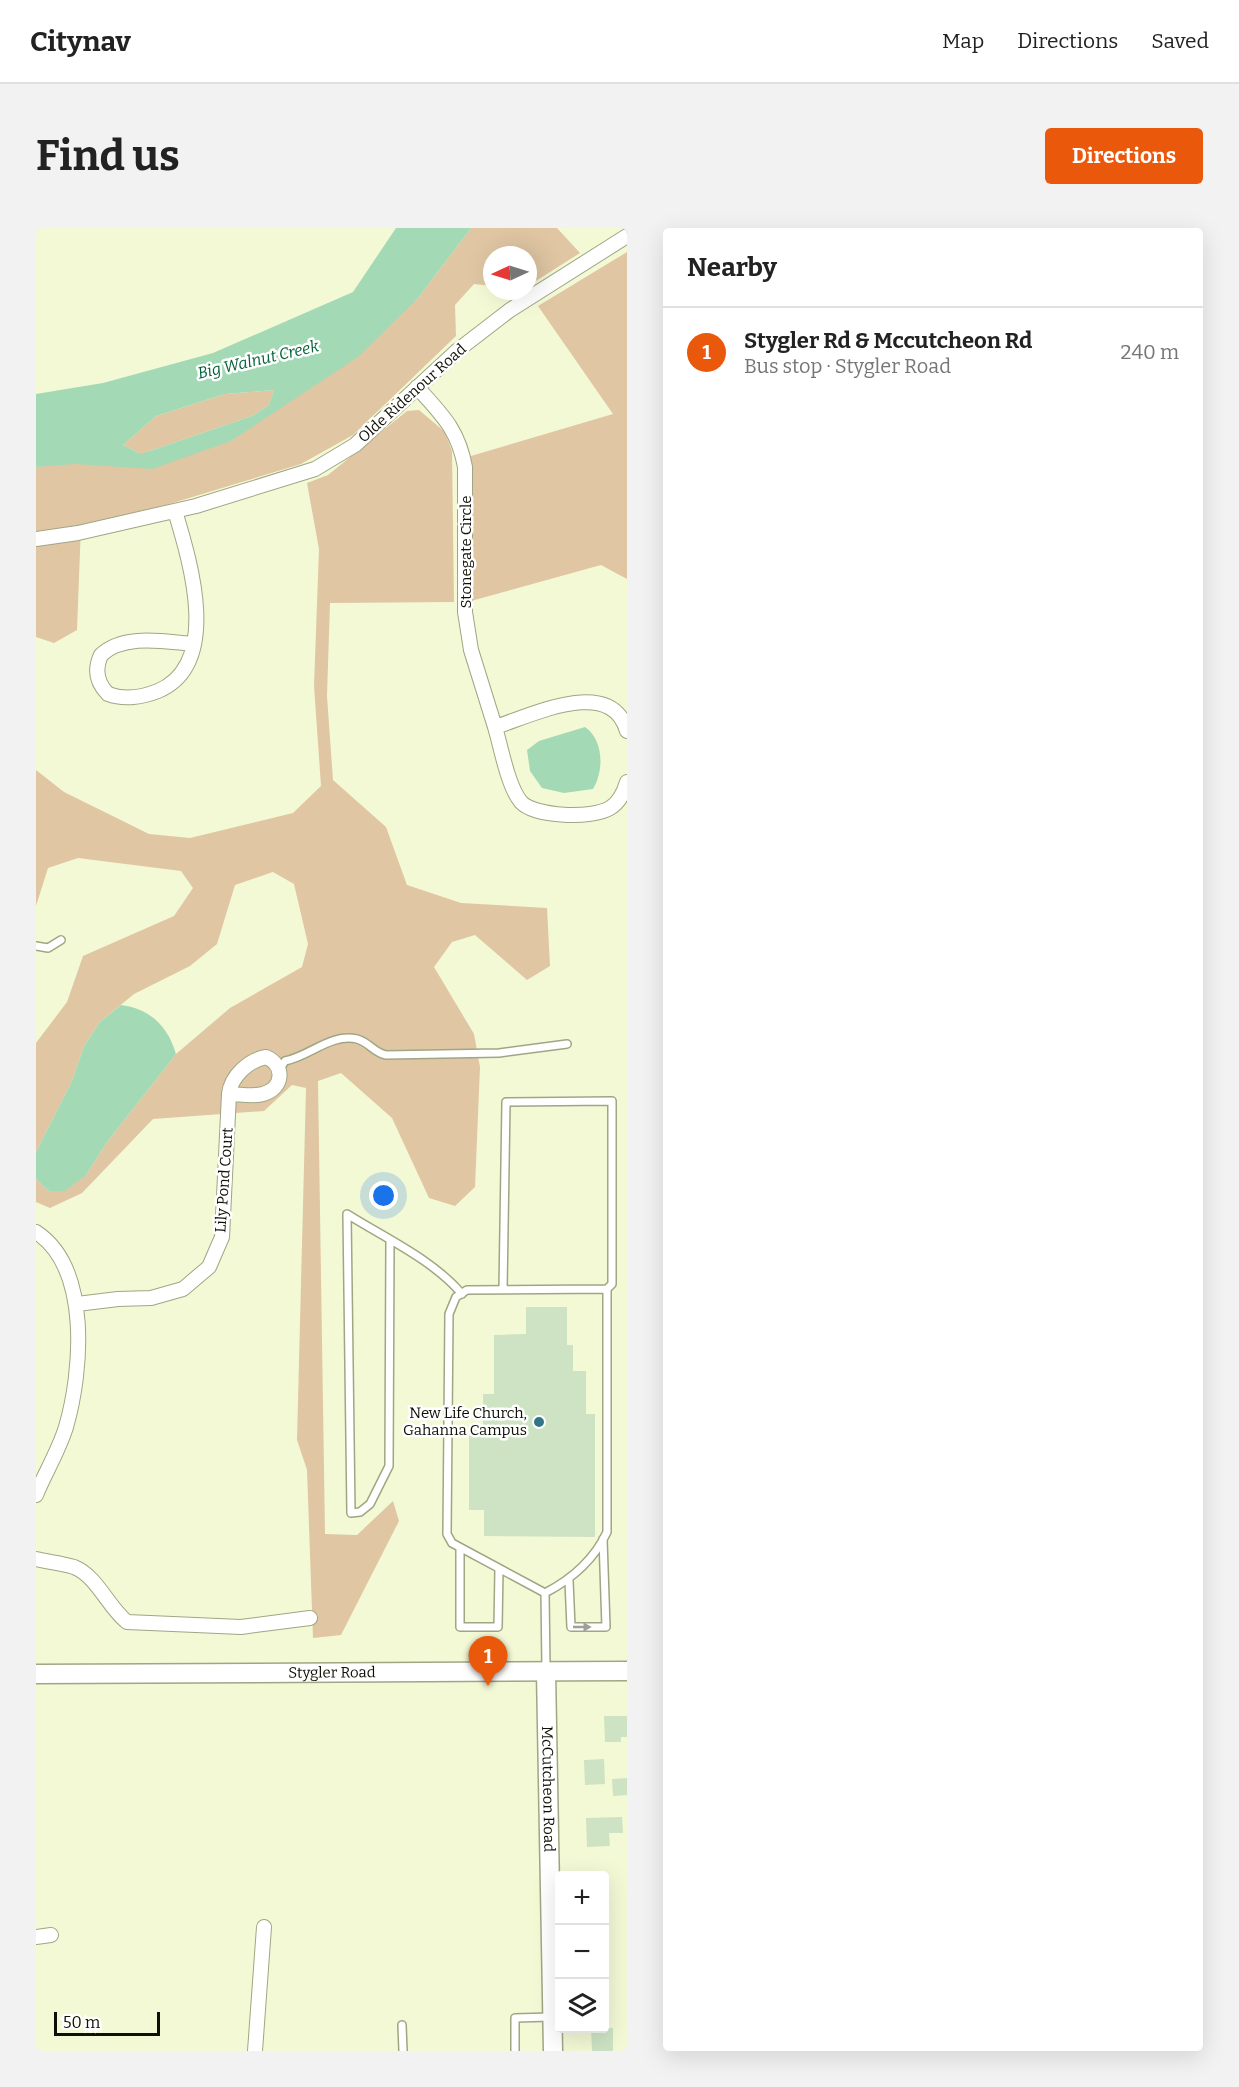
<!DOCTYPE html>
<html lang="en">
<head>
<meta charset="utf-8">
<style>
  body { margin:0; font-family:Bitter,serif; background:#f2f2f2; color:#222 }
  .controls { position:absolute; right:18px; bottom:18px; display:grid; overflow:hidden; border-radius:6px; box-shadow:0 6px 24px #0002 }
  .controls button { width:54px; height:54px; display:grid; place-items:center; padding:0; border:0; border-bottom:2px solid #e0e0e0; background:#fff; color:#222; font:30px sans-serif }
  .compass { position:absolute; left:447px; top:18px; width:54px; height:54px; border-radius:50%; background:#fff; box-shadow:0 6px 24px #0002; rotate:266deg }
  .scale { position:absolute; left:18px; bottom:15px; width:106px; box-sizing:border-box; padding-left:6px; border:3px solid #0e1005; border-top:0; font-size:16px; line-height:21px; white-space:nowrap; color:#0e1005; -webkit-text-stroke:4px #fff; paint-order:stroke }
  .you { position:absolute; left:348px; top:968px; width:21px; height:21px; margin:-15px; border:4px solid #fff; border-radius:50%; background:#1a73e8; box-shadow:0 0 0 9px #1a73e833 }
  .badge { display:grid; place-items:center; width:39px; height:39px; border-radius:50%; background:#ea580c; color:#fff; font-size:20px; font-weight:700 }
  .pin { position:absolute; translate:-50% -50px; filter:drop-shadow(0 2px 3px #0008) }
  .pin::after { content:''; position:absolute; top:32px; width:21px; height:18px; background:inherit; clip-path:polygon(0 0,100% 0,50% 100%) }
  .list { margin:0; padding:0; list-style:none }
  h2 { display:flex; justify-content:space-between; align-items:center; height:78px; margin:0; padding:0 24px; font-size:26px }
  h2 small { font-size:20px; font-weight:400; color:#767676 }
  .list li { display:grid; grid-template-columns:39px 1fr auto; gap:18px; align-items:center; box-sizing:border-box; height:90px; padding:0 24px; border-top:2px solid #e0e0e0 }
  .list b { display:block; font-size:22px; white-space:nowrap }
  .list p { margin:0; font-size:20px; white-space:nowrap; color:#767676 }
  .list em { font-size:20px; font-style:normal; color:#767676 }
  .icon { flex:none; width:33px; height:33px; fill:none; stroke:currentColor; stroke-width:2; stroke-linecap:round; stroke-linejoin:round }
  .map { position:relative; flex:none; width:591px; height:1823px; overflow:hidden; border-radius:6px }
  header { display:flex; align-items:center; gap:36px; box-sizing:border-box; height:84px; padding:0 30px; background:#fff; border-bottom:2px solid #e0e0e0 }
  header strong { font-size:28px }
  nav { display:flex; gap:33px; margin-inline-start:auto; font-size:21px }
  .intro { display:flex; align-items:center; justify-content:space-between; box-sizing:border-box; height:144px; padding:0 36px }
  h1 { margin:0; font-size:42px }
  .button { padding:15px 27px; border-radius:6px; background:#ea580c; color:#fff; font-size:21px; font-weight:700 }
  main { display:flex; gap:36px; padding:0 36px }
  aside { flex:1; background:#fff; border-radius:6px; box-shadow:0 6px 24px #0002 }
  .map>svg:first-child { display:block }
  .green { fill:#e0c6a3 }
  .water { fill:#a3d9b5; fill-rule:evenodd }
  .building { fill:#cde3c3 }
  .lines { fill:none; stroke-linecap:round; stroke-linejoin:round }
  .lane-casing { stroke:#a0a684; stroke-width:10 }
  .street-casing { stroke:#a0a684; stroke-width:16 }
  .secondary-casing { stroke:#a0a684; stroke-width:21 }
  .lane { stroke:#fff; stroke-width:7 }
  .street { stroke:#fff; stroke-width:14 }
  .secondary { stroke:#fff; stroke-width:18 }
  .oneway { fill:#9f9f9b }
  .poi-dot { fill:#337787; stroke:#fff; stroke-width:2 }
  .labels { text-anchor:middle; stroke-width:5; stroke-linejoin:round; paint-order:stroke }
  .street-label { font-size:15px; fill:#0e1005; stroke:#fff }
  .poi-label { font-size:15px; fill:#0e1005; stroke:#fff; text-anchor:end }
  .water-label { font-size:16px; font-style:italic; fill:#026137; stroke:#fff }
</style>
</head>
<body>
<header>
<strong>Citynav</strong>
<nav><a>Map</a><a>Directions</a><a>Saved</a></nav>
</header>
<div class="intro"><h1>Find us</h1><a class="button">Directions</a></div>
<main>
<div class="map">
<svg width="591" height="1823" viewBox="0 0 591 1823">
  <rect width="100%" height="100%" fill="#f3f9d5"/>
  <path class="green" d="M435,0h86l23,25 -52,33v-31h-36v31l-18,-2 -19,21 1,31 -103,99 -52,29 -135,41 -85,20 -4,105 -23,13 -18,-6v-170l195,-26 187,-143z
    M591,24v327l-26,-14 -130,36v-145l142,-42 -75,-108z
    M238,162l-5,15 -17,11 -111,38 -18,-9 33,-29 69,-22z
    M383,182l26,22 7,19 2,151 -124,1 -3,93 6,84 53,47 21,58 54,18 86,5 3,58 -23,14 -52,-45 -23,7 -18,25 40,67 6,33 -5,120 -20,19 -26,-8 -37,-80 -51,-45 -23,8 7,453 32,1 36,-34 6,20 -58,114 -28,3 -6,-168 -10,-30 9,-352 -14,-3 -28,26 -111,8 -71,74 -32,15 -14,-6v-23l13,12 37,-16 21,-33 69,-88 54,-46 72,-41 6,-23 -14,-60 -21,-12 -38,13 -18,59 -27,22 -56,28 -34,28 -16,24 -12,35 -36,71v-109l31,-41 16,-46 91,-40 19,-28 -12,-17 -103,-13 -30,10 -12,38v-136l28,22 85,42 41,4 103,-25 28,-27 -7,-100 5,-137 -12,-66 21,-8 79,-64z"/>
  <path class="water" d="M360,0h75l-53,70 -60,59 -127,84 -79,28 -77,-5 -39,3v-73l67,-11 110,-30 140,-61zM238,162l-5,15 -17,11 -111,38 -18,-9 33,-29 69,-22z
    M549,499c19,13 19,44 8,62l-29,4 -22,-5 -12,-17 -3,-21 12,-9z
    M85,777c29,4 47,21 55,49l-69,88 -21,33 -21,16h-16l-13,-12v-27l36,-71 12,-35 16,-24z"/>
  <path class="building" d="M490,1079h41v38h6v26h13v43h9v123l-111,-1v-26h-15v-80h14v-36h11v-59l32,-1z
    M568,1488h23v21h-6v5h-16z
    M568,1531l1,25 -20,1 -1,-25z
    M591,1550v17l-14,1 -1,-17z
    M586,1589l1,16h-14l1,13 -23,1 -1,-29z
    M555,1800h22v23h-21z"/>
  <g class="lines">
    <g class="lane-casing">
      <path id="lane" d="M0,718l12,2 13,-8
        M244,841l5,-8c25,-5 46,-28 72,-22 12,3 17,14 29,16l113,-2 68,-9
        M354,1013l-1,225 -19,38 -10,8 -9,1 -4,-299c38,24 85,45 115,80
        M571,1061v243c-13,28 -35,47 -62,61l-93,-50 -5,-9 2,-220 7,-17 11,-7z
        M467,1062l3,-188 106,-1v183l-5,5
        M424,1320v79h38l1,-58
        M533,1353l2,46h35l-3,-88
        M509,1365l1,76
        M366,1797l1,26
        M479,1823v-33l36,-1"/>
    </g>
    <g class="street-casing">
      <path id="street" d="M381,159c25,28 41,42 48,80v145l6,38 24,77
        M139,283c15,50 47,153 -17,180 -15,6 -34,9 -50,3 -11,-11 -14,-24 -7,-39 23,-22 65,-13 93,-11
        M0,311l42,-6 118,-27 119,-37 40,-24 103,-95 52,-40 117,-74
        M591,503c-16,-56 -96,-15 -132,-4 6,20 13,60 26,75 14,15 71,17 89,6 10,-6 14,-16 17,-26
        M230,829c19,8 18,31 -3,37 -10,3 -24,0 -34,0 2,-18 20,-34 37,-37z
        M0,1004c55,36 46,140 30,195 -7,23 -21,46 -30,68
        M41,1076l41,-5 33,-1 32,-9 26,-22 13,-30 7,-143
        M0,1331c12,3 26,4 38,8 23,9 34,40 53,55l114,5 69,-9
        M0,1709l15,-2
        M219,1823l9,-124"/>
    </g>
    <g class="secondary-casing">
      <g id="secondary">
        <path id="s1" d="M510,1444l7,379"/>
        <path id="s2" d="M0,1446l591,-3"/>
      </g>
    </g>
    <use href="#lane" class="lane"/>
    <use href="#street" class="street"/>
    <use href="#secondary" class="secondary"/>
  </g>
  <defs><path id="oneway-solid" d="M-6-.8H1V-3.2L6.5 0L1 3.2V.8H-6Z" transform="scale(1.5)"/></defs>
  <use class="oneway" href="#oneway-solid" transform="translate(546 1399)"/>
  <circle class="poi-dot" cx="503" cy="1194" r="6"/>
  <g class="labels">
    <g class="street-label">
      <text transform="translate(376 165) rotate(-42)" y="5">Olde Ridenour Road</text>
      <text transform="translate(430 324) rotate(-90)" y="5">Stonegate Circle</text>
      <text transform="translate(188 952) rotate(-86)" y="5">Lily Pond Court</text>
      <text dy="5" stroke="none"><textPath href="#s2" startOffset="296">Stygler Road</textPath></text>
      <text dy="5" stroke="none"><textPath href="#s1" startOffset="117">McCutcheon Road</textPath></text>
    </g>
    <g class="poi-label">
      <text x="491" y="1190">New Life Church,<tspan x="491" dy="17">Gahanna Campus</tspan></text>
    </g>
    <g class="water-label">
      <text transform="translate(222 131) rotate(-13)" y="6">Big Walnut Creek</text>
    </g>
  </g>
</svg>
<div class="controls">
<button>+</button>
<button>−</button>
<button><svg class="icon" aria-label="layers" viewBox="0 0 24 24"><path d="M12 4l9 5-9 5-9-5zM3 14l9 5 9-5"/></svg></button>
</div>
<svg class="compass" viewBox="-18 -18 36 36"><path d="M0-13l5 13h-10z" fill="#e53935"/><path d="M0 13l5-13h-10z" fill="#767676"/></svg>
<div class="scale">50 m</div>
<div class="you"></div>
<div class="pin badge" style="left:452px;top:1458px">1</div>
</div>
<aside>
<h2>Nearby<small></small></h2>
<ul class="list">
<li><span class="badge">1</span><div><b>Stygler Rd &amp; Mccutcheon Rd</b><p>Bus stop · Stygler Road</p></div><em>240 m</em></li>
</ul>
</aside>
</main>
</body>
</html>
